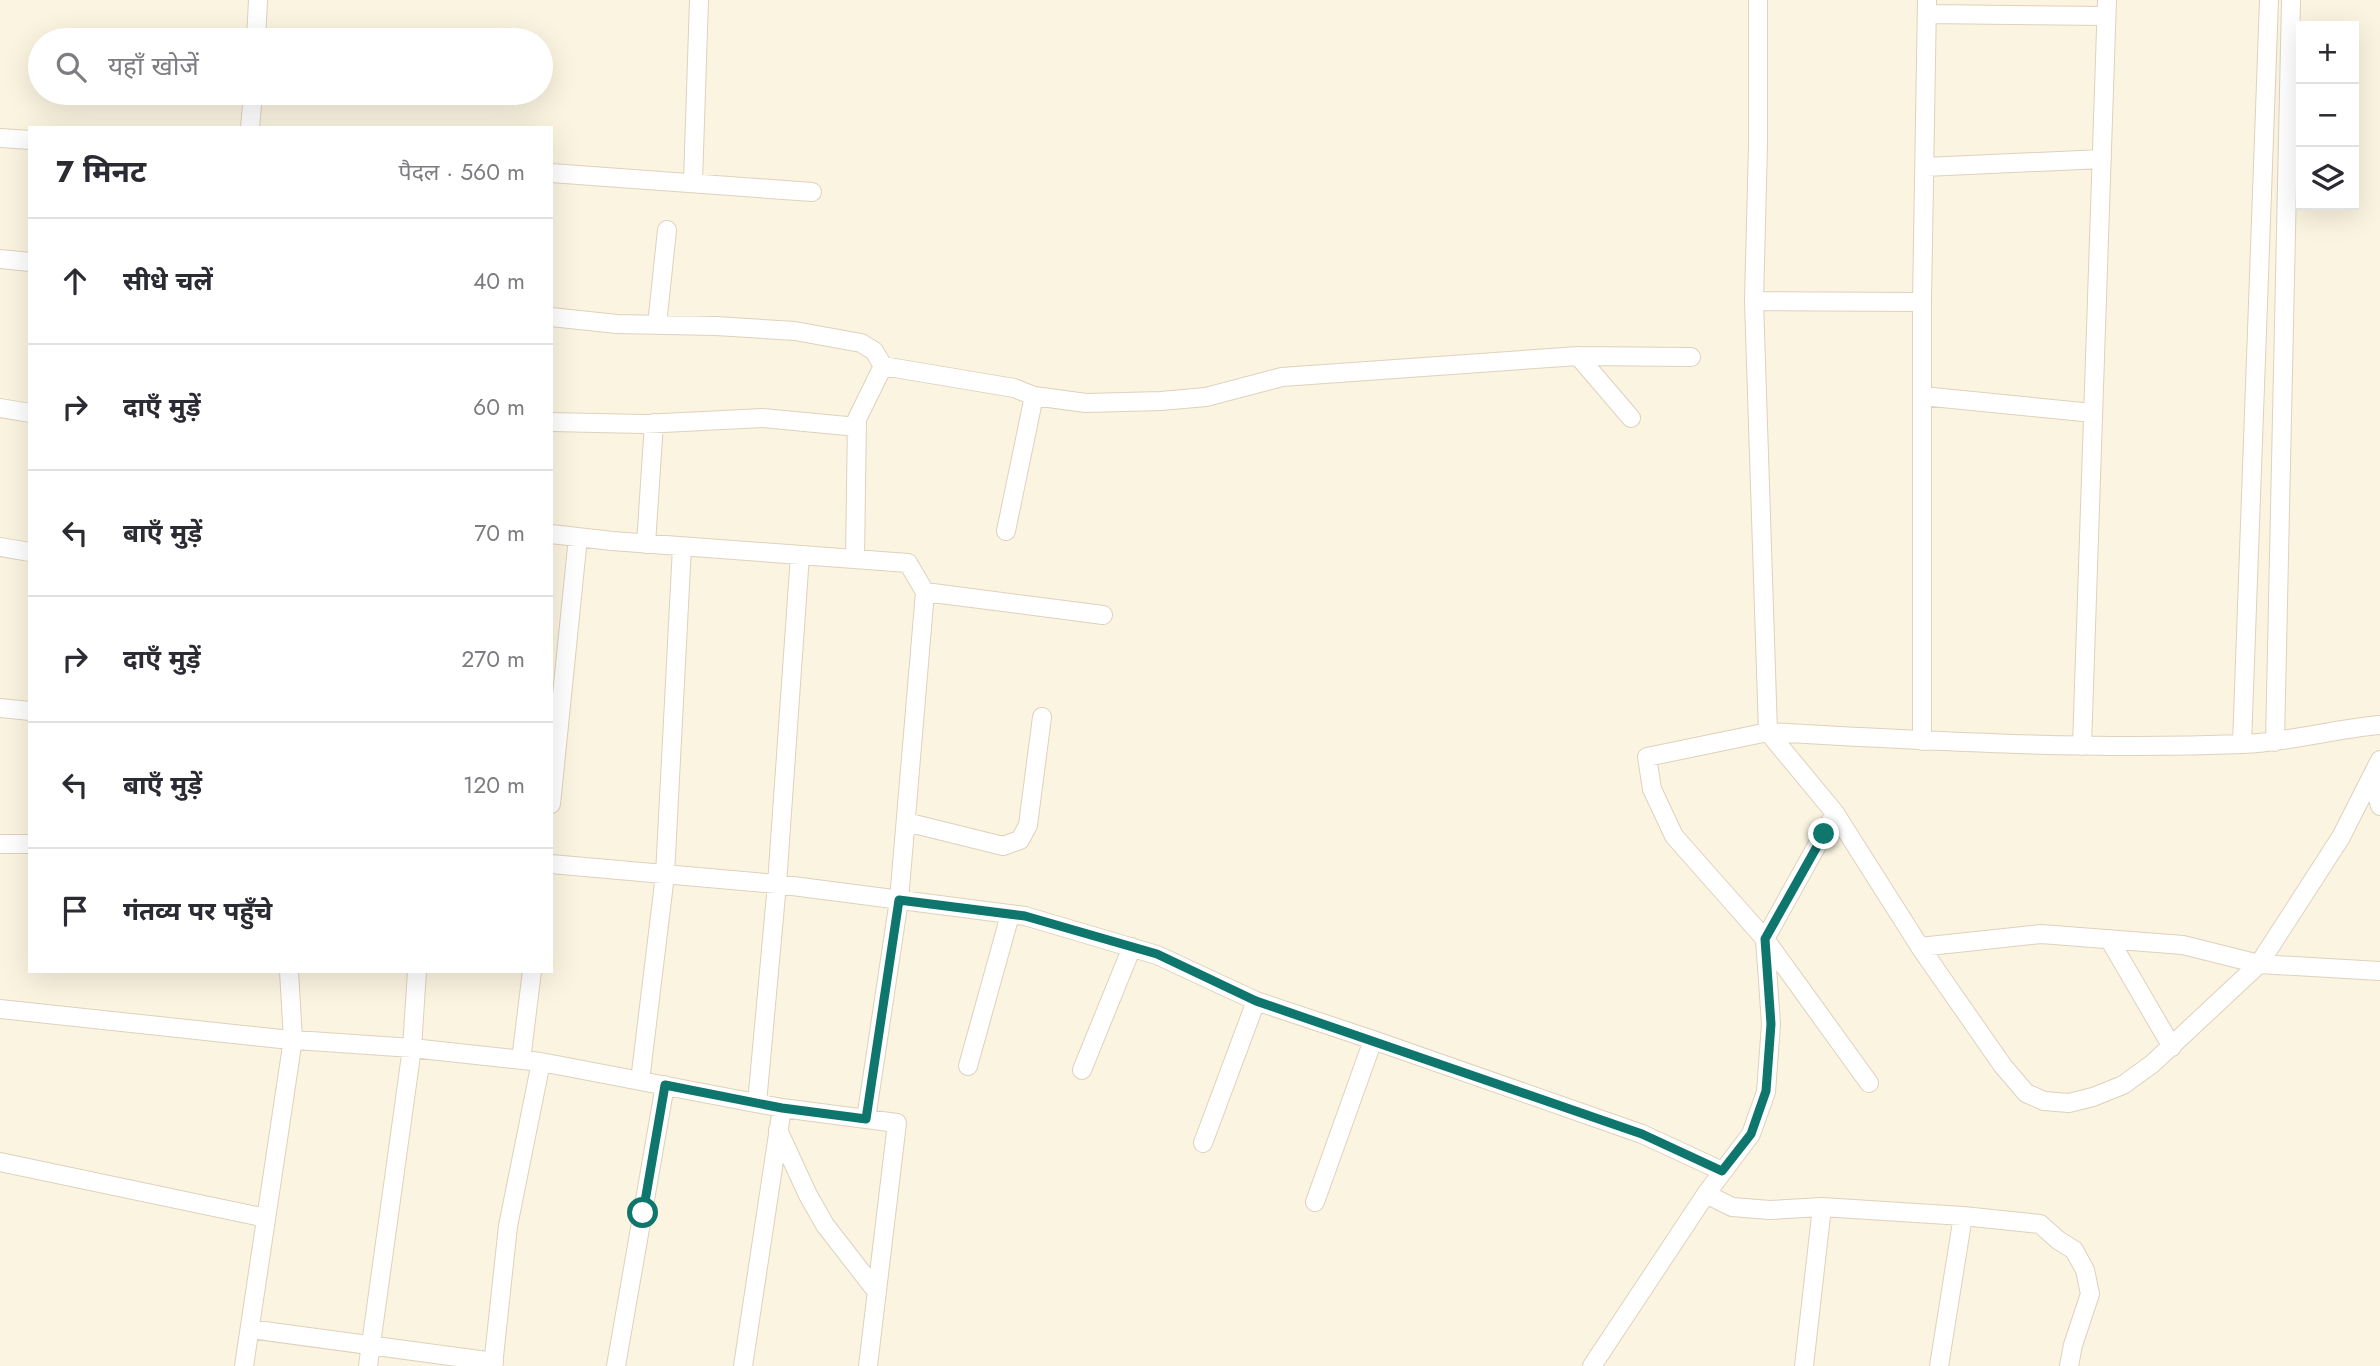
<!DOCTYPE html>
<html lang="hi">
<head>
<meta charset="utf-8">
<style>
  body { margin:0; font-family:Jost,"Noto Sans Devanagari",sans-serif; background:#f2f2f3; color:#2b2b33 }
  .controls { position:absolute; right:21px; top:21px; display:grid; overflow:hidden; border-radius:0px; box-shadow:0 7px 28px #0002 }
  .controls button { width:63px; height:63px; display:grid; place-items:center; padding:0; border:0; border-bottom:2px solid #e1e1e2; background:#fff; color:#2b2b33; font:35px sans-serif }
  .stop { position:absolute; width:21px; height:21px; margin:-16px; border:5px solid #0f766e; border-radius:50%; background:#fff }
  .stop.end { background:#0f766e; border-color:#fff; box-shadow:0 2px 7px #0008 }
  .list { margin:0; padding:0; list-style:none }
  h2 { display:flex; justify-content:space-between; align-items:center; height:91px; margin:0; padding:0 28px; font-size:30px }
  h2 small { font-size:23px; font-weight:400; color:#7c7c81 }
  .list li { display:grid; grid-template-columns:46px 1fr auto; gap:21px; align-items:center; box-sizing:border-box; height:126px; padding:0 28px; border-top:2px solid #e1e1e2 }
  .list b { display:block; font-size:26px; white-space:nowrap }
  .list em { font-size:23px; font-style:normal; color:#7c7c81 }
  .icon { flex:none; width:38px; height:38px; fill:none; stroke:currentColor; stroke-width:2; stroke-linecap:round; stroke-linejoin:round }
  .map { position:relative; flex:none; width:2380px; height:1366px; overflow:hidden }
  .search { position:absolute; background:#fff; box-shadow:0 7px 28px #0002; left:28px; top:28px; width:525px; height:77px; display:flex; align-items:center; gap:18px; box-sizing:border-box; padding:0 24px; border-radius:38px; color:#7c7c81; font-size:26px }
  .panel { position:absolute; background:#fff; box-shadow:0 7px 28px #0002; left:28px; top:126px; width:525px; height:847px; border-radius:0px }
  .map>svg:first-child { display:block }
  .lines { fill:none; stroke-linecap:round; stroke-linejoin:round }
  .street-casing { stroke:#ded1bd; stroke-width:20 }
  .street { stroke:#fff; stroke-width:18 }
  .route { stroke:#0f766e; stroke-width:9 }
</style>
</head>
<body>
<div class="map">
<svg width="2380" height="1366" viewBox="0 0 2380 1366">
  <rect width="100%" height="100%" fill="#fbf4e0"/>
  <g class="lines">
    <g class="street-casing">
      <path id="street" d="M1758,0v145l-4,156 14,431c158,9 316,18 475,12 46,-2 91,-15 137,-19
        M1927,14l179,2
        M256,40l2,-40
        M250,128l3,-35
        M0,138l30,2
        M1925,167l177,-8
        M551,173l261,19
        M693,182l6,-182
        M0,259l30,3
        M1754,301l168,1
        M551,317l66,7 99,2 79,5 66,12 13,8 9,15 131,22 20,8 -28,135
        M657,325l10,-95
        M1578,356l113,1
        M1034,396l52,7 75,-2 45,-4 76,-20 296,-21 53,62
        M1922,396l171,17
        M0,408l30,5
        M551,422l92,2 120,-6 94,9
        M551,534l61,7 296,22 17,29 178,23
        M646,544l8,-121
        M0,547l30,5
        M855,559l2,-140 26,-53
        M0,708l30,3
        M1922,741v-439l5,-302
        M2275,742l16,-742
        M2242,744l27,-744
        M2082,746l25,-746
        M2372,776l8,30
        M551,804l27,-267
        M906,822l97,24 17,-6 8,-15 14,-108
        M0,844h30
        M551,864l226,20 248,32 132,39 99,46 117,39 -58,162
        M2109,939l63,108
        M1920,947l121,-13 142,11 76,19 121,7
        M0,1009l281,30 131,9 129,14 241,46 115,15 -29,243
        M1373,1040l269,94 80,37
        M521,1060l11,-89
        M968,1066l42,-151
        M1082,1070l50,-123
        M640,1081l25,-206 17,-328
        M1869,1083l-104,-144 -91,-103 -22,-47 -5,-32 121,-25 67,81 85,134 83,119 23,27 18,8 25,2 24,-6 30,-12 29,-21 107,-100 82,-127 39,-77
        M757,1103l20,-219 23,-329
        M866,1119l33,-219 26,-308
        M778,1130l30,65 17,30 52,67
        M1203,1143l53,-142
        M0,1162l266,56
        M1706,1194l26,13 38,3 52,-3 141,9 77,8 18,16 16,10 11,20 5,24 -17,51 -4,21
        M250,1329l244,33
        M244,1366l49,-327 -4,-68
        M368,1366l44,-318 5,-77
        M493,1366l15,-140 33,-164
        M616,1366l49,-281
        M743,1366l39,-258
        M1592,1366l114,-172 45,-60 15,-42 5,-68 -6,-85 70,-126
        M1804,1366l18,-159
        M1939,1366l24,-150"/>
    </g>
    <use href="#street" class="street"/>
  </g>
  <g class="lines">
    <path class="route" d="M643,1213l22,-128 117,23 84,11 33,-219 126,16 132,38 99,47 386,133 80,37 29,-37 15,-43 5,-67 -6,-85 59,-105"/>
  </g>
</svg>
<div class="controls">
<button>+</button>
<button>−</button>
<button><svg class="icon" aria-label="layers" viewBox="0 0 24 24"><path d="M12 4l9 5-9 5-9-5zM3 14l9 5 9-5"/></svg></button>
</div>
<div class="stop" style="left:643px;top:1213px"></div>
<div class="stop end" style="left:1824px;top:834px"></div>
<div class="search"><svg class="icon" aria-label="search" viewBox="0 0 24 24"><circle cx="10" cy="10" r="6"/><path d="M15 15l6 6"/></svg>यहाँ खोजें</div>
<section class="panel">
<h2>7 मिनट<small>पैदल · 560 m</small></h2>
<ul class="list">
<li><svg class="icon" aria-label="ahead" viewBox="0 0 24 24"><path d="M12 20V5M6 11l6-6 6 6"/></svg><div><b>सीधे चलें</b></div><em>40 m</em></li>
<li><svg class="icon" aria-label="right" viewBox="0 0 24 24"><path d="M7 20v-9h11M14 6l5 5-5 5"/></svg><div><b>दाएँ मुड़ें</b></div><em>60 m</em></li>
<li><svg class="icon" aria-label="left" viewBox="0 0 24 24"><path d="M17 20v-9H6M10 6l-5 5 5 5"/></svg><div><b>बाएँ मुड़ें</b></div><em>70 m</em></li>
<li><svg class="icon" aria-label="right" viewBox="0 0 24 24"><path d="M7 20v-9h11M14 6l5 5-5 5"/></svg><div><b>दाएँ मुड़ें</b></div><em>270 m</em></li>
<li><svg class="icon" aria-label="left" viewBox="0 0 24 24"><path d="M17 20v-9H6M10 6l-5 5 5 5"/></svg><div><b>बाएँ मुड़ें</b></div><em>120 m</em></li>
<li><svg class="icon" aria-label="arrive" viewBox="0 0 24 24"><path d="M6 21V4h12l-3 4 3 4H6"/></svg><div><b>गंतव्य पर पहुँचे</b></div></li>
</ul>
</section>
</div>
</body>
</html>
